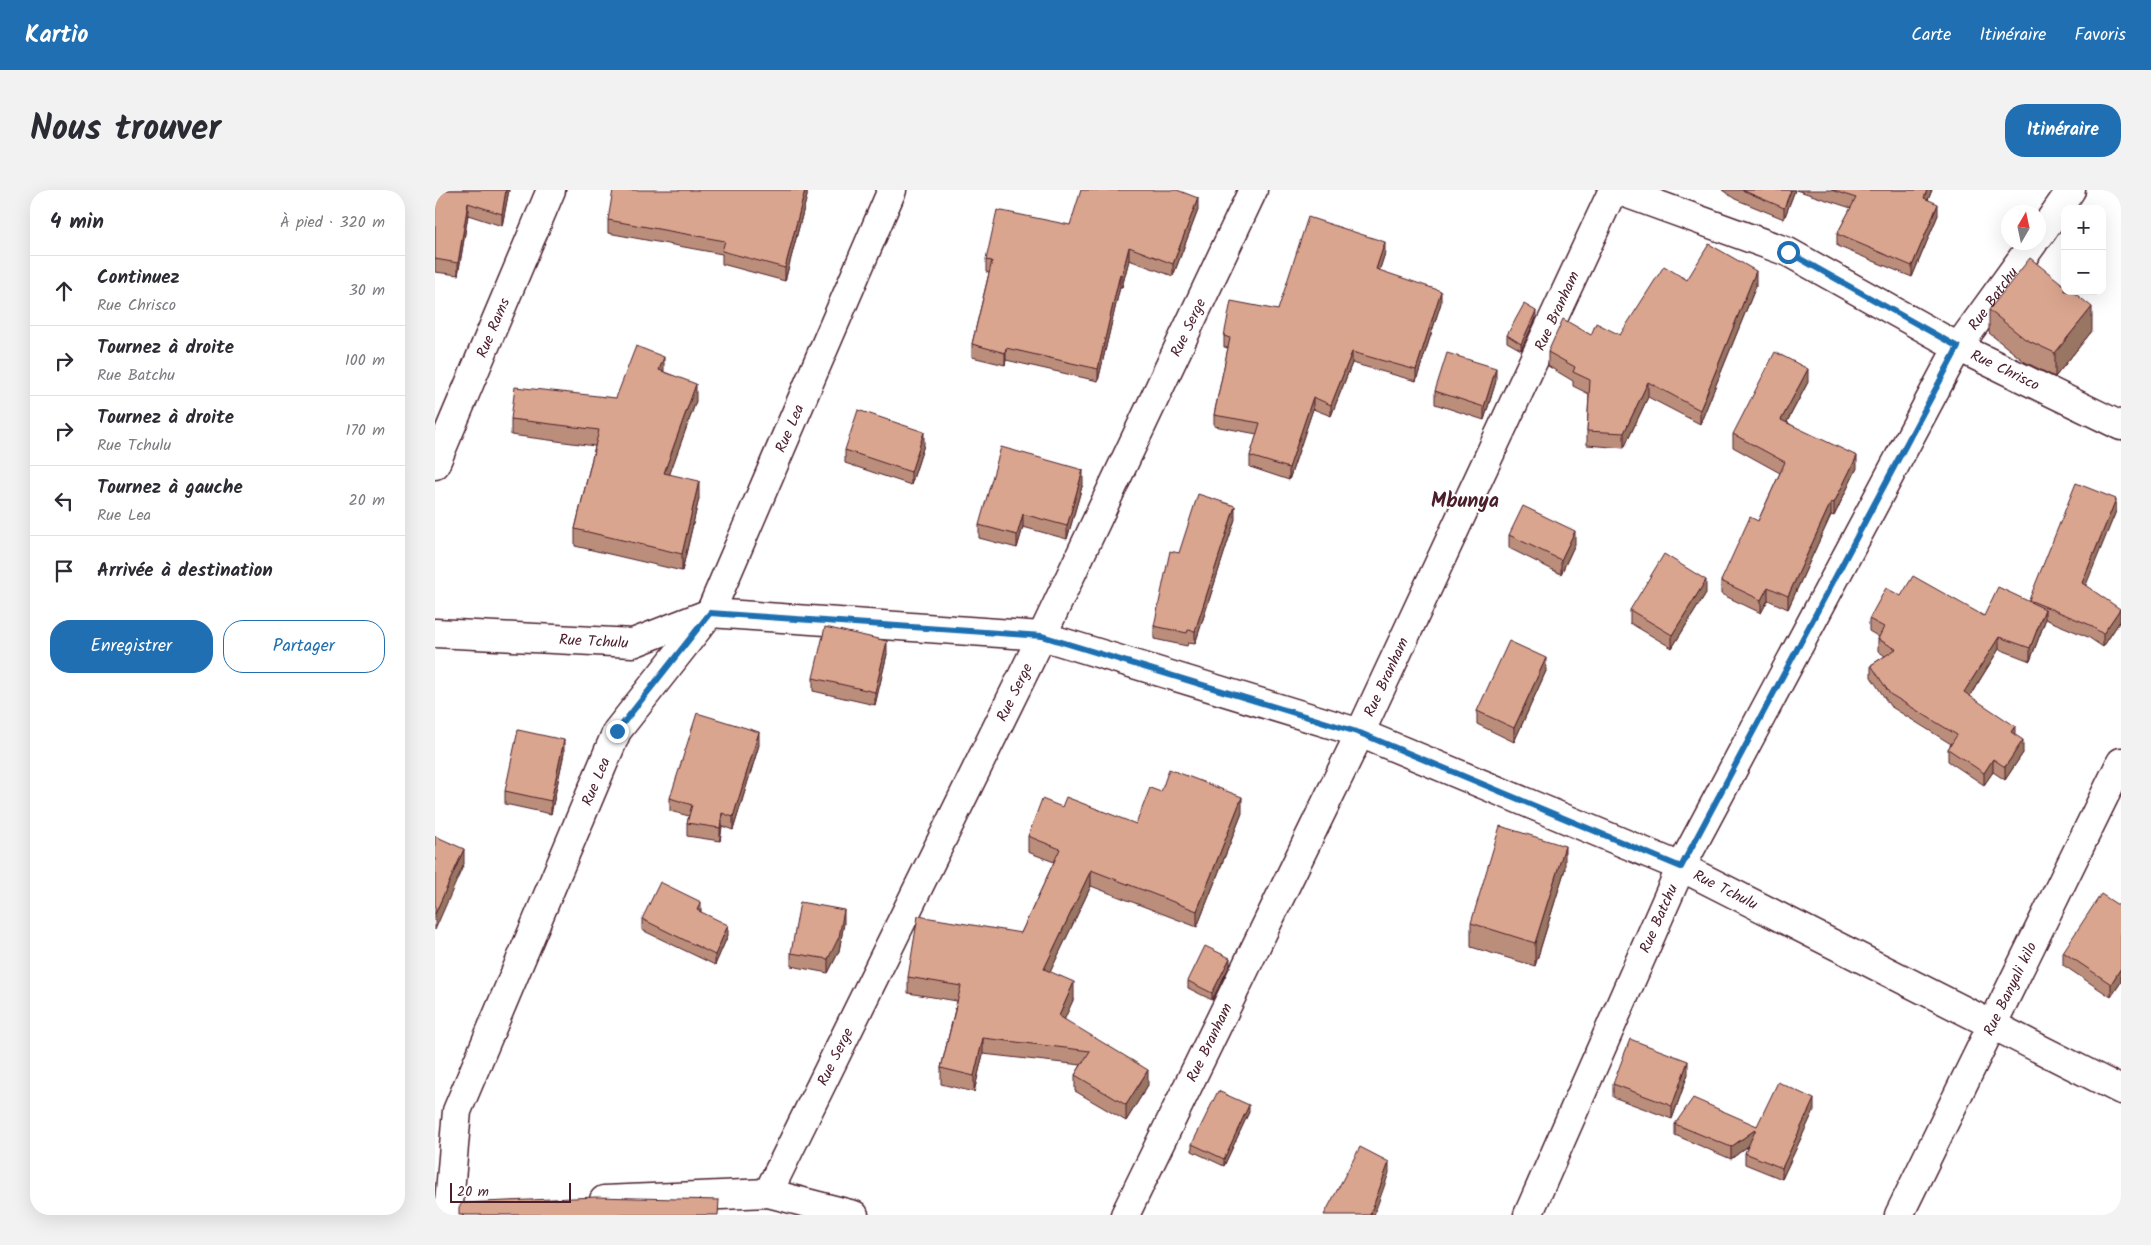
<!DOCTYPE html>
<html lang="fr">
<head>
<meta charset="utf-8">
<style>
  body { margin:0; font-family:Kalam,sans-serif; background:#f2f2f3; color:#2b2b33 }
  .controls { position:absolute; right:15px; top:15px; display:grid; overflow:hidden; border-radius:10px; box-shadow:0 5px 20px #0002 }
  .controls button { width:45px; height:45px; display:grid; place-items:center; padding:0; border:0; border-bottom:1px solid #e1e1e2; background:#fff; color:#2b2b33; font:25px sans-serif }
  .compass { position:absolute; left:1566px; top:15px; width:45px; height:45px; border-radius:50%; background:#fff; box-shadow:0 5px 20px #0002; rotate:9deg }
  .scale { position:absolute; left:15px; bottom:12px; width:121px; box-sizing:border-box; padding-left:5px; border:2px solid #4a1f2b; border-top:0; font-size:14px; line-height:18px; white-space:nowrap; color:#4a1f2b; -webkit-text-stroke:4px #fff; paint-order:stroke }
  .stop { position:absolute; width:15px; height:15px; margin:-11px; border:4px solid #1f6fb2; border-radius:50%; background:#fff }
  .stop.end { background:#1f6fb2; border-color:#fff; box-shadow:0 1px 5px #0008 }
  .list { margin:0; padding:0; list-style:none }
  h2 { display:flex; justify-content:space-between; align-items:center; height:65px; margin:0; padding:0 20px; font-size:21px }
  h2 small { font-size:16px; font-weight:400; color:#7c7c81 }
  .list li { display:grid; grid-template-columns:32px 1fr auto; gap:15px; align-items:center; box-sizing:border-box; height:70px; padding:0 20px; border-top:1px solid #e1e1e2 }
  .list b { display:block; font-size:19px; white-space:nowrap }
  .list p { margin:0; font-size:16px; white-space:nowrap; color:#7c7c81 }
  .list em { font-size:16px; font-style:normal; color:#7c7c81 }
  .actions { display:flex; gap:10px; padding:15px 20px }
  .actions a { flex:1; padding:11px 0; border:1px solid #1f6fb2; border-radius:20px; text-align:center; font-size:18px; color:#1f6fb2 }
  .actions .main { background:#1f6fb2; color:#fff }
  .icon { flex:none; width:28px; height:28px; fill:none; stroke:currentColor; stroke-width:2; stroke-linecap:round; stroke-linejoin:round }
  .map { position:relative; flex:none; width:1686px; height:1025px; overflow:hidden; border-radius:20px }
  header { display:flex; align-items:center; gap:30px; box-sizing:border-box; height:70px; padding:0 25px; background:#1f6fb2; color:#fff }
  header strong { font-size:24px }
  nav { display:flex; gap:28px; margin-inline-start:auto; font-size:18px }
  .intro { display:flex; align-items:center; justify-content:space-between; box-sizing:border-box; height:120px; padding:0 30px }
  h1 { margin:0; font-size:35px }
  .button { padding:12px 22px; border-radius:20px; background:#1f6fb2; color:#fff; font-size:18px; font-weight:700 }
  main { display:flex; gap:30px; padding:0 30px }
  aside { flex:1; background:#fff; border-radius:20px; box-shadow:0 5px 20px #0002 }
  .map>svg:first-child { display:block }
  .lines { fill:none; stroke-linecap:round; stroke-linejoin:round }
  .minor-casing { stroke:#4a1f2b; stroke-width:31 }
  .minor { stroke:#fff; stroke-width:28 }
  .wall { fill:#bb8e7b; stroke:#4a1f2b }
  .shaded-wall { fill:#997464; stroke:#4a1f2b }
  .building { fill:#daa58f; stroke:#4a1f2b }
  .route { stroke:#1f6fb2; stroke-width:6 }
  .labels { text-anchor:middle; stroke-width:4; stroke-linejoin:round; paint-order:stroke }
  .street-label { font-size:15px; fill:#4a1f2b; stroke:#fff }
  .district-label { font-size:20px; font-weight:bold; fill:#4a1f2b; stroke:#fff }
</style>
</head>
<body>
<header>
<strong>Kartio</strong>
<nav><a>Carte</a><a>Itinéraire</a><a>Favoris</a></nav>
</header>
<div class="intro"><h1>Nous trouver</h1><a class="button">Itinéraire</a></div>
<main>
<aside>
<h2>4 min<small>À pied · 320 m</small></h2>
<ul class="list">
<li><svg class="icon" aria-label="ahead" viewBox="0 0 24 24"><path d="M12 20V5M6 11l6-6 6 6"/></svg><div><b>Continuez</b><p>Rue Chrisco</p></div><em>30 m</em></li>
<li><svg class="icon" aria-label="right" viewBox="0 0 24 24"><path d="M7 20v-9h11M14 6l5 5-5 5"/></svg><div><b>Tournez à droite</b><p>Rue Batchu</p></div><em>100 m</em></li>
<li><svg class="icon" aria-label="right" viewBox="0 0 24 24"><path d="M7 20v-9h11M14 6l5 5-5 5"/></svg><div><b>Tournez à droite</b><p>Rue Tchulu</p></div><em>170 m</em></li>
<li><svg class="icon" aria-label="left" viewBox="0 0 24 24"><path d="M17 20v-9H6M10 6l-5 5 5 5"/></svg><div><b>Tournez à gauche</b><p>Rue Lea</p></div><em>20 m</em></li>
<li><svg class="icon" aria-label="arrive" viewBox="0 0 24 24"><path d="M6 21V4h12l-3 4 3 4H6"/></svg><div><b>Arrivée à destination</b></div></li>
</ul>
<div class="actions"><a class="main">Enregistrer</a><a>Partager</a></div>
</aside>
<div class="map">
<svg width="1686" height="1025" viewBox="0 0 1686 1025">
  <rect width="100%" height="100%" fill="#fff"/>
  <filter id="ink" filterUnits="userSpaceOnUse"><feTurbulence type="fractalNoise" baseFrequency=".02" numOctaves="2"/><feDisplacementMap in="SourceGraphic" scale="10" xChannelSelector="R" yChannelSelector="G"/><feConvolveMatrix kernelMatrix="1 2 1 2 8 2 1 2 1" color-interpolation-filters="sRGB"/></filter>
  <g filter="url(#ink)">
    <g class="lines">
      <g class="minor-casing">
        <g id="minor">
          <path id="s1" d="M1182,0l171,62 170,95 163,79"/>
          <path d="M1604,46l32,-46"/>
          <path id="s2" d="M0,275l116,-275"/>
          <path id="s3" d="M0,443l198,10 77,-30 332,23 318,97 321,134 440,223"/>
          <path id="s4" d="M333,1003l274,-557 211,-446"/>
          <path d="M169,1010l164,-7 86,22"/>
          <path id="s5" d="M13,1025l9,-104 160,-380 93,-118 182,-423"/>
          <path id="s6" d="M690,1025l235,-482 253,-543"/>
          <path id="s7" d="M1093,1025l153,-348 277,-520 76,-105"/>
          <path id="s8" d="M1464,1025l222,-453"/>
        </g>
      </g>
      <use href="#minor" class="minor"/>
    </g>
    <path class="wall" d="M0,0h74l-7,36 -34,-11 -10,60 -23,-3z
      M372,0v6l-22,85 -63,-17v-10l-114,-21v-13z
      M1287,0h73l-11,29 -49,-20z
      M1361,0h136l-4,10 10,15 -26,62 -75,-31v-12l14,-26z
      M763,20l-25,66 -44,-16 -7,27h-2l-22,94 -92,-21 -1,5 -33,-8v-13l17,-71 -3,-1v-12l84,-35z
      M950,63l-6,18 62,32 -25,78 -64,-18 -21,53 -18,-7 -24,71 -39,-13v-11l7,-22 -43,-8v-11l14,-67 -4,-1v-11l54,-26z
      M1252,90l69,6 -56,138 -52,-27 -24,51 -37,-3v-14l2,-37 -16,-8v-5l-25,-15v-14l72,-17z
      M1554,120l103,21 -37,46 -30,-15 -36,-29z
      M1101,128l-15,32 -14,-8v-7z
      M229,182l32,29 -27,74 30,23 -17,73 -107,-25v-17l20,-83 -84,-11v-16l105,-21z
      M1061,191l-12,39 -49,-16v-13z
      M1373,192l-21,40 70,46 -23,48 -3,-1 -43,94 -20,-9 -7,13 -40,-19v-13l37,-60 22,-48 -47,-26v-13z
      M489,255l-13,40 -66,-22v-13z
      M648,293l-16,56 -44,-12 -6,21 -38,-10v-13z
      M1681,321l-31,74 35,36 -17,26 -15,-10 -43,-18v2l-15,40 -31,-12 -29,47 45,39 8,18 -18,27 -12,-8 -9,13 -36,-24v-12l3,-5 -61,-38 -19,-29v-12l14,-9 -7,-5v-12l1,-2 -10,-6v-12l32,-23 83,20 45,-15v-1z
      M800,329l-40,125 -7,-1 -1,3 -33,-7v-13l25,-73z
      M1074,345l66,9 -14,30 -52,-26z
      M1271,403l-34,55 -42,-25v-13z
      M452,464l-12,51 -62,-14v-13z
      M1111,481l-32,71 -37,-18v-13z
      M324,555l-26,85 -11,-4 -2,15 -33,-5v-13l2,-7 -19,-5v-13z
      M129,563l-13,61 -46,-10v-13z
      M726,602l81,21 -45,114 -106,-41 -41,86 24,26 -10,21 84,66 -22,36 -51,-30v-16l6,-10 -98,-11 -9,38 -33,-8v-16l16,-67 -49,-8v-16l113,-44 33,-71 -26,-10v-16l34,-29 74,17z
      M1130,679l-30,97 -64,-19v-24z
      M1686,717v75l-10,15 -48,-32v-13z
      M266,722l27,23 -13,30 -73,-35v-11z
      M409,733l-5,28 -11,22 -37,-7v-13z
      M795,775l-18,35 -24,-12v-7z
      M1253,884l-16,45 -59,-22v-13z
      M1379,920l-32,69 -37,-15v-11l3,-7 -17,13 -56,-24v-11l82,2z
      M814,922l-25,54 -32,-15v-7z"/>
    <path class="shaded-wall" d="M71,0h3l-7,36v-12z
      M370,0h2v6l-22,85v-13z
      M1356,0h4l-11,29v-11z
      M1492,0h5l-8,20v-12z
      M763,8v12l-25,66v-12z
      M33,13v12l-10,60v-12z
      M1503,14v11l-26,62v-11z
      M950,52v11l-9,28v-12z
      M694,57v13l-7,27v-12z
      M1321,81v15l-56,138v-14z
      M685,84v13l-22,94v-12z
      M1006,101v12l-25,78v-11z
      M1657,117v24l-37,46v-24z
      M1101,121v7l-15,32v-6z
      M571,158v12l-1,5v-12z
      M917,162v11l-21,53v-11z
      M229,167v16l-5,-3z
      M1061,178v13l-12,39v-13z
      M1373,179v13l-27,51v-13z
      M1213,192v15l-24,51v-15z
      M261,194v17l-32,89v-17z
      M878,207v12l-24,71v-12z
      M489,242v13l-13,40v-13z
      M1422,266v12l-23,48v-13z
      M648,280v13l-16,56v-13z
      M264,291v17l-17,73v-17z
      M1681,309v12l-34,84v-12z
      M1396,312v13l-43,94v-13z
      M800,316v13l-40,125v-13z
      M588,324v13l-6,21v-13z
      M1140,341v13l-14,30v-14z
      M1271,390v13l-34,55v-13z
      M1333,397v13l-7,13v-13z
      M1610,419v12l-15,40v-13z
      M1685,419v12l-17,26v-13z
      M1564,447v12l-35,56v-13z
      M452,451v13l-12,51v-13z
      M1111,468v13l-32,71v-14z
      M1580,536v12l-4,-6z
      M324,542v13l-26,85v-13z
      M129,550v13l-13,61v-13z
      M1588,550v13l-18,27v-13z
      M1558,569v13l-9,13v-12z
      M807,607v16l-45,114v-16z
      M287,623v13l-2,15v-13z
      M1130,656v23l-30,97v-23z
      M29,659v15l-29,66v-16z
      M656,680v16l-47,99v-16z
      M266,712v11l-4,-3z
      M409,720v13l-5,28 -11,22v-14z
      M293,735v10l-13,30v-10z
      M795,768v7l-18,35v-7z
      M1686,778v14l-10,15v-13z
      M639,792v16l-15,34v-16z
      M548,848v16l-9,38v-16z
      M1253,871v13l-16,45v-13z
      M713,880v15l-22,36v-16z
      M1379,909v11l-32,69v-11z
      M814,915v7l-25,54v-7z
      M1321,939v11l-25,19v-12z
      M954,972v11l-15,42h-4z"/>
    <path class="building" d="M0,0h71l-4,24 -34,-11 -10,60 -23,-4z
      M178,0h192l-20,78 -63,-17 3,-10 -117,-21z
      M646,0h96l21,8 -25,66 -44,-17 -7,28 -2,-1 -22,95 -92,-21 -1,5 -33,-9 20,-83 -6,-1 11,-50 73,15z
      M1307,0h49l-7,18z
      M1396,0h96l-3,8 14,6 -26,62 -75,-32 19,-36z
      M873,27l77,25 -9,27 65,22 -25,79 -64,-18 -21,53 -18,-8 -24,71 -39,-12 10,-33 -46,-8 16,-77 -6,-2 7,-35 47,9z
      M1274,54l47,27 -56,139 -52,-28 -24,51 -37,-2 3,-51 -17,-8 2,-5 -27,-15 15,-33 28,16 5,-12 24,12 44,-69 23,14z
      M1595,68l35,28v5h7l20,16 -37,46 -30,-14 -36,-29z
      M1089,114l12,7 -15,33 -14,-9z
      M201,156l28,11 -5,13 37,14 -32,89 35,8 -17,73 -107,-25 24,-99 -88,-11 4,-32 101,11z
      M1340,162l33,17 -27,51 76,36 -23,47 -3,-1 -43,94 -20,-9 -7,13 -40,-19 29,-64 8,4 27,-59 -52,-28z
      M1012,163l49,15 -12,39 -49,-16z
      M423,220l66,22 -13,40 -66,-22z
      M566,257l82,23 -16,56 -44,-12 -6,21 -38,-10z
      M1641,293l40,16 -34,84 38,26 -17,25 -15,-10 -59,-24z
      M763,304l37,12 -40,125 -7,-1 -1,3 -33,-7 16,-75 9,2z
      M1088,316l52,25 -14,29 -52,-25z
      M1229,364l42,26 -34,55 -42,-25z
      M1478,386l71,40 14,-29 47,22 -15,39 -31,-11 -35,55 51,34 -4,6 12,8 -18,27 -12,-8 -9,14 -36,-24 9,-14 -67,-41 -19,-29 25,-16 -18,-10 6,-12 -15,-8 17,-31 15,8z
      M390,437l62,14 -12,51 -62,-14z
      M1074,451l37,17 -32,70 -37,-17z
      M262,523l62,19 -26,85 -11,-4 -2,15 -33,-5 5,-18 -22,-7z
      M83,540l46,10 -13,61 -46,-10z
      M734,579l73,28 -45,114 -106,-41 -47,99 30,13 -15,34 89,54 -22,35 -51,-30 15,-24 -107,-13 -9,38 -33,-8 20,-82 -53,-9 10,-61 103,17 39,-84 -32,-13 14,-37 20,8 4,-10 70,27 14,-36 11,4z
      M1065,636l65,20 -30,97 -64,-20z
      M0,646l29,13 -29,65z
      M225,692l41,20 -4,8 31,15 -13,30 -73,-36z
      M1666,704l20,13v61l-10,16 -48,-32z
      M365,712l44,8 -5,27 -11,22 -37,-6z
      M770,756l25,12 -18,35 -24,-12z
      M1195,849l58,22 -16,45 -59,-22z
      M1343,892l36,17 -32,69 -37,-15 11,-24 -25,18 -56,-23 18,-26 64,28z
      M783,901l31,14 -25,54 -32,-15z
      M925,957l29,15 -19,53h-46z
      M161,1007l123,3 -1,15h-259v-8l3,-4z"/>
  </g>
  <g class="lines" filter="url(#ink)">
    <path class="route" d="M182,541l93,-118 332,23 318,97 321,134 277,-520 -170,-95"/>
  </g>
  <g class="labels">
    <g class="street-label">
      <text dy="5" stroke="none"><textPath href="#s7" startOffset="1029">Rue Batchu</textPath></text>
      <text dy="5" stroke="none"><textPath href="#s6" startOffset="1002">Rue Branham</textPath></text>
      <text dy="5" stroke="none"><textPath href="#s4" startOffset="962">Rue Serge</textPath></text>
      <text dy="5" stroke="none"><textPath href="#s2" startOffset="149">Rue Rams</textPath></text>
      <text dy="5" stroke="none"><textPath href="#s1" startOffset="429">Rue Chrisco</textPath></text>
      <text dy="5" stroke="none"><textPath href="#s5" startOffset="868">Rue Lea</textPath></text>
      <text dy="5" stroke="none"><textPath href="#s3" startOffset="159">Rue Tchulu</textPath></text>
      <text dy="5" stroke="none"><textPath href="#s6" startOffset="598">Rue Branham</textPath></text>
      <text dy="5" stroke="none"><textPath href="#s4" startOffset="558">Rue Serge</textPath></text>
      <text dy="5" stroke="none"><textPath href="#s5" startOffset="462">Rue Lea</textPath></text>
      <text dy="5" stroke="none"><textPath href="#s3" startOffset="1344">Rue Tchulu</textPath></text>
      <text dy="5" stroke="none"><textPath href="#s7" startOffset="324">Rue Batchu</textPath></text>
      <text dy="5" stroke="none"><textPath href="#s8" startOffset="252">Rue Banyali kilo</textPath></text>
      <text dy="5" stroke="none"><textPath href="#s6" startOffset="192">Rue Branham</textPath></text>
      <text dy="5" stroke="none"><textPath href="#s4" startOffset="152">Rue Serge</textPath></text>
    </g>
    <g class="district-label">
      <text x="1030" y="317">Mbunya</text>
    </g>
  </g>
</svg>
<div class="controls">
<button>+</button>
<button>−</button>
</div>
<svg class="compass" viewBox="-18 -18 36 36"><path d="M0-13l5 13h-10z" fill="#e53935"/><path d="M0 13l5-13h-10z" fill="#7c7c81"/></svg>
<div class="scale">20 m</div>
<div class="stop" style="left:1353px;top:62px"></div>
<div class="stop end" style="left:182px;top:541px"></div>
</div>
</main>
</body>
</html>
